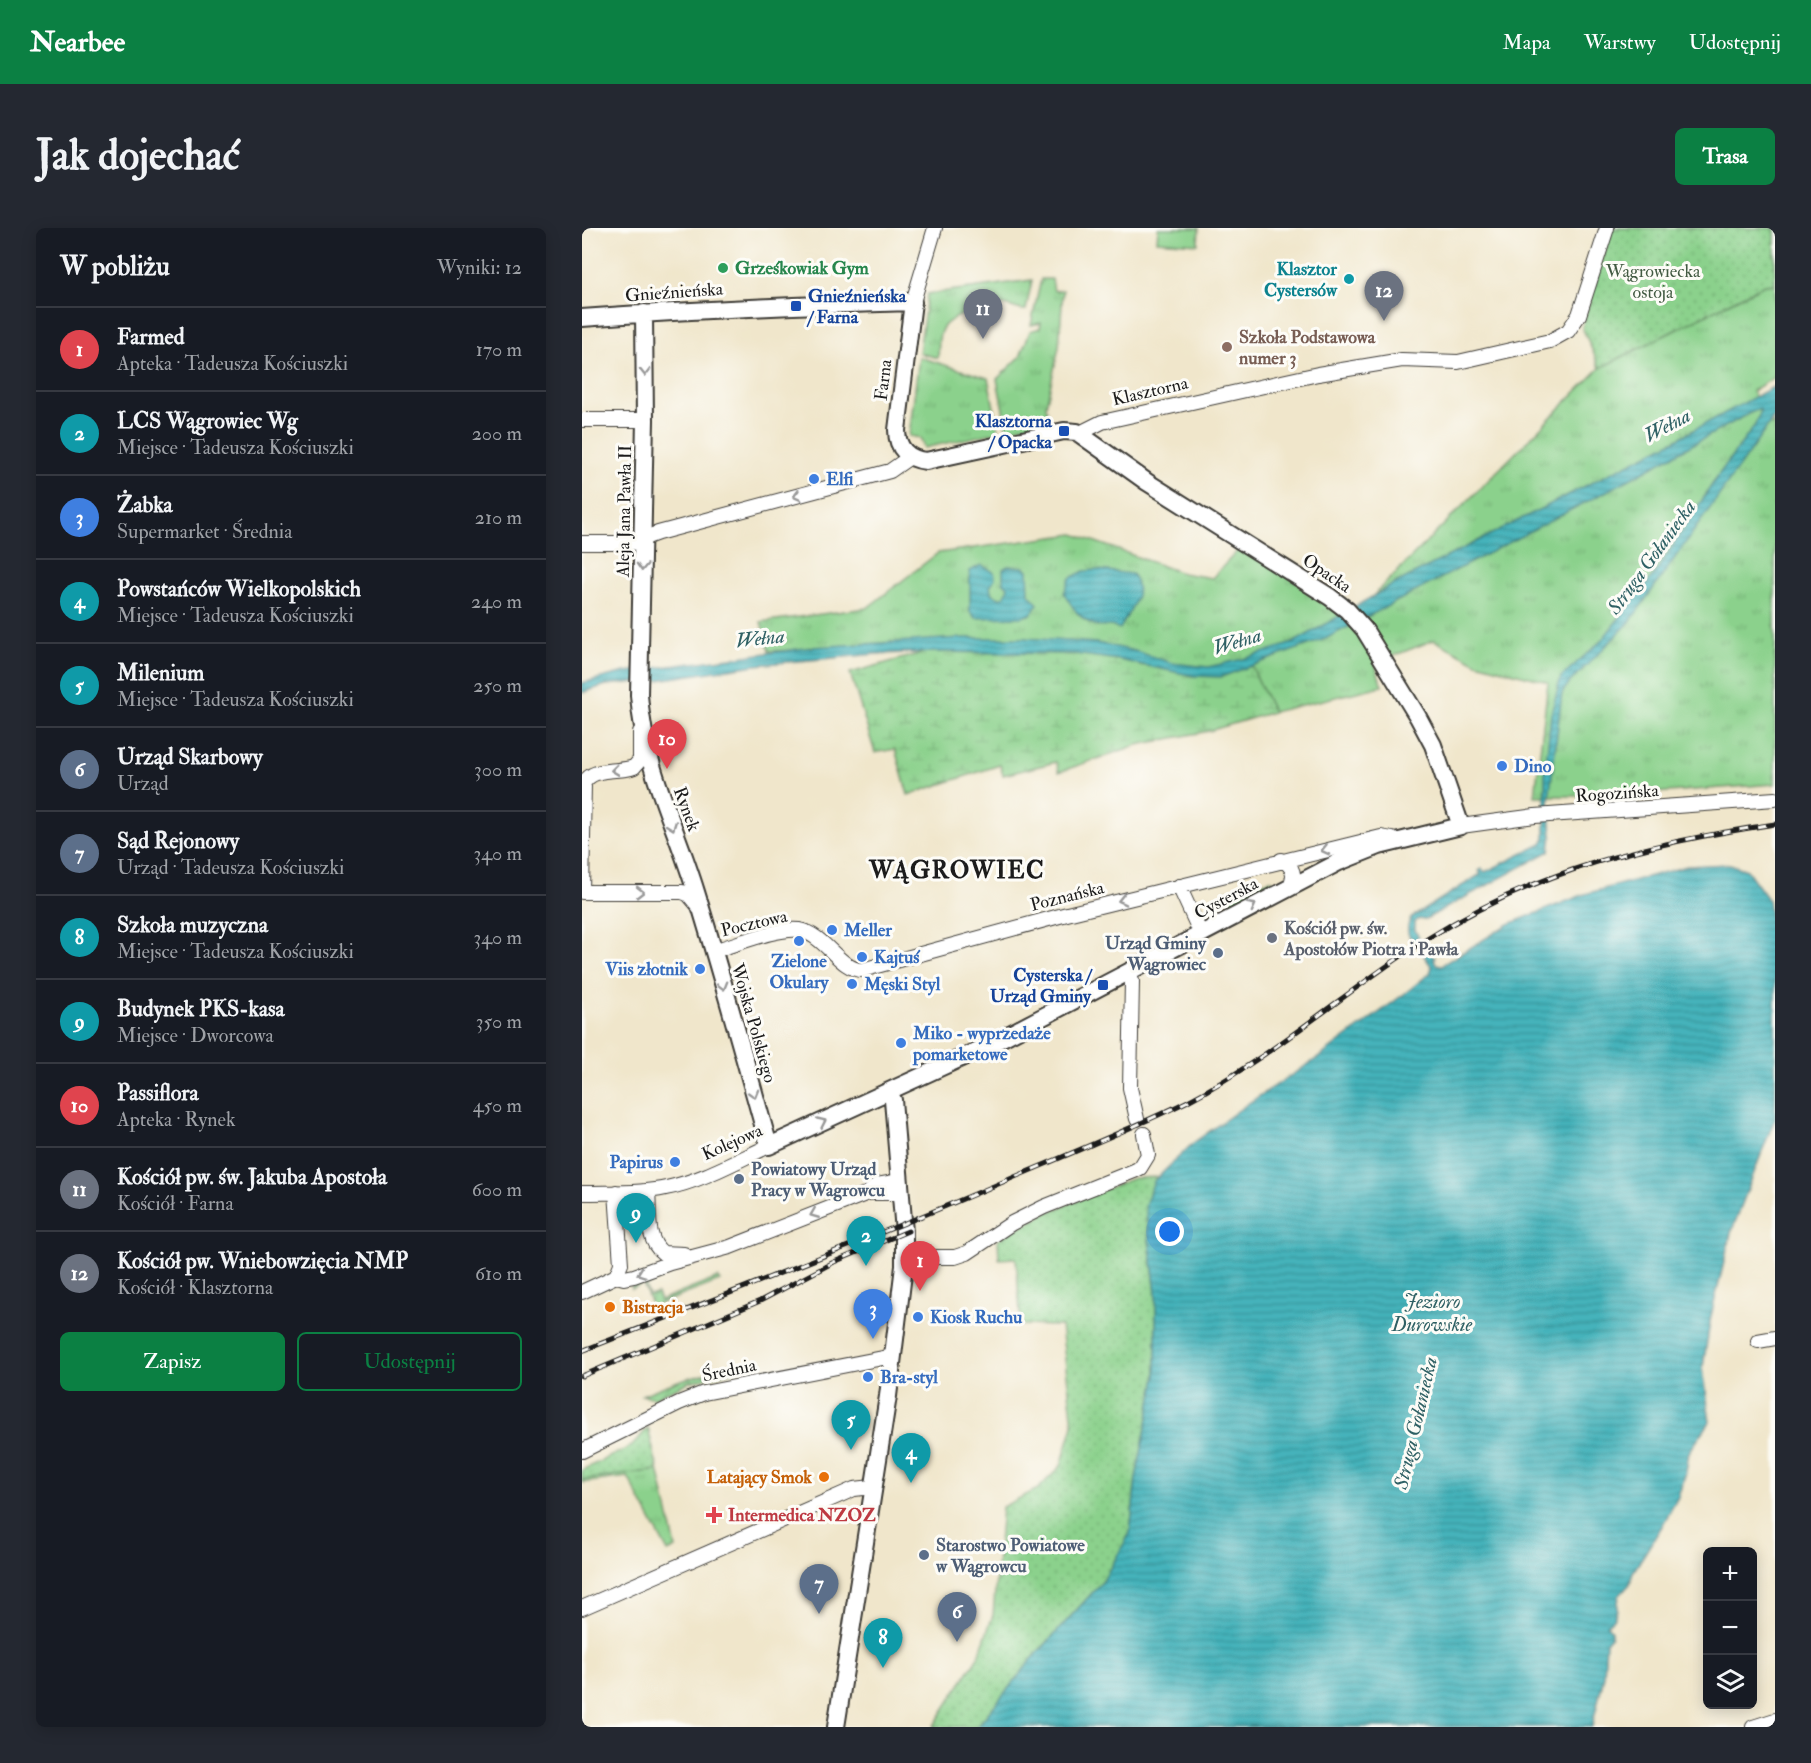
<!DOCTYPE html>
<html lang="pl">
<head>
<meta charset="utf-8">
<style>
  body { margin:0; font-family:"IM FELL Double Pica",serif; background:#242831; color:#f1f3f6 }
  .controls { position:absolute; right:18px; bottom:18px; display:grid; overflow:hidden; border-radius:9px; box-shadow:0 3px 15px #0003 }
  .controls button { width:54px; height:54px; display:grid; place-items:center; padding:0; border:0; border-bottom:2px solid #363941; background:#171b24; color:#f1f3f6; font:30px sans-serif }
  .you { position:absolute; left:588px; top:1004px; width:21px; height:21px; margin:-15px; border:4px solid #fff; border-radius:50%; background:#1a73e8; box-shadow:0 0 0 9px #1a73e833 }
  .badge { display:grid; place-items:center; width:39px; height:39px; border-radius:50%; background:#0b8043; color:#fff; font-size:20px; font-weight:700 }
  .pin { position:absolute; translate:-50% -50px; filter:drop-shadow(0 2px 3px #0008) }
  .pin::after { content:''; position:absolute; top:32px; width:21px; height:18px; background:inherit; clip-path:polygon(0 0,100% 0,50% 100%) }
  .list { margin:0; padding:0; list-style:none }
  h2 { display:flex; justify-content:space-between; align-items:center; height:78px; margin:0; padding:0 24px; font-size:26px }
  h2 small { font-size:20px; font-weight:400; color:#9ea1a6 }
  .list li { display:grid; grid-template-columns:39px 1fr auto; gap:18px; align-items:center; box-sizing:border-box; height:84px; padding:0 24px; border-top:2px solid #363941 }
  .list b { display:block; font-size:22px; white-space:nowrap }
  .list p { margin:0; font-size:20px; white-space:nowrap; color:#9ea1a6 }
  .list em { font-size:20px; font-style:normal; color:#9ea1a6 }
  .actions { display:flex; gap:12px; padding:18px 24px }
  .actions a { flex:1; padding:14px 0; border:2px solid #0b8043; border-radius:9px; text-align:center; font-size:21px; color:#0b8043 }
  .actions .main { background:#0b8043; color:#fff }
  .icon { flex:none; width:33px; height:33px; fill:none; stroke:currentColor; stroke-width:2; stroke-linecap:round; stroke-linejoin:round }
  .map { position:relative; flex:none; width:1193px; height:1499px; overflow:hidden; border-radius:9px }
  header { display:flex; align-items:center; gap:36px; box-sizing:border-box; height:84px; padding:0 30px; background:#0b8043; color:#fff }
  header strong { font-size:28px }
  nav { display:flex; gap:33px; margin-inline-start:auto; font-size:21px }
  .intro { display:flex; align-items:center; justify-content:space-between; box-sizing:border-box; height:144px; padding:0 36px }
  h1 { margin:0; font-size:42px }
  .button { padding:15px 27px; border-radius:9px; background:#0b8043; color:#fff; font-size:21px; font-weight:700 }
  main { display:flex; gap:36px; padding:0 36px }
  aside { flex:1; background:#171b24; border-radius:9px; box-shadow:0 3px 15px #0003 }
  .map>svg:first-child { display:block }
  .grass { fill:url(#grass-tufts); stroke:#547654; stroke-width:1.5 }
  .wetland { fill:url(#wetland-marsh); stroke:#547654; stroke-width:1.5 }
  .park { fill:url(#park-dots); stroke:#547654; stroke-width:1.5 }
  .garden { fill:url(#garden-furrows); stroke:#547654; stroke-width:1.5 }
  .pitch { fill:#8bd18c; stroke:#547654; stroke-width:1.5 }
  .water { fill:url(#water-rules); stroke:#30686c; stroke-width:1.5 }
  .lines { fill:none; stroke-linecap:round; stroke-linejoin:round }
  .minor-casing { stroke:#3c3a36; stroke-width:16 }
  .major-casing { stroke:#3c3a36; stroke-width:20 }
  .minor { stroke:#fff; stroke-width:14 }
  .major { stroke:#fff; stroke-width:16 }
  .rail-casing { stroke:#1c1c1c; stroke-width:5 }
  .rail { stroke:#fdfcf7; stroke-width:3; stroke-dasharray:9; stroke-linecap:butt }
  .oneway { stroke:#999 }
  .leisure-dot { fill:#2e9e5b; stroke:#fdfcf7; stroke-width:2 }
  .culture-dot { fill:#0f9aa8; stroke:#fdfcf7; stroke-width:2 }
  .transit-dot { fill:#1a4fb4; stroke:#fdfcf7; stroke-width:2 }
  .education-dot { fill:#8d6e63; stroke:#fdfcf7; stroke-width:2 }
  .shop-dot { fill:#3f7fe0; stroke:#fdfcf7; stroke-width:2 }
  .worship-dot { fill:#6b7280; stroke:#fdfcf7; stroke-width:2 }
  .service-dot { fill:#5c6f8a; stroke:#fdfcf7; stroke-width:2 }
  .food-dot { fill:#e8710a; stroke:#fdfcf7; stroke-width:2 }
  .health-dot { fill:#e0444e; stroke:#fdfcf7; stroke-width:2 }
  .labels { text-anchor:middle; stroke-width:6; stroke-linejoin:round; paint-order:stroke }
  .leisure-label { font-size:18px; font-weight:bold; fill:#27864d; stroke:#fdfcf7; text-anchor:start }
  .culture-label { font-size:18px; font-weight:bold; fill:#0d838f; stroke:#fdfcf7; text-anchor:end }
  .park-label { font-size:18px; fill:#435b43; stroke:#fdfcf7 }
  .street-label { font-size:18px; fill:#1c1c1c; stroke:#fdfcf7 }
  .transit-label { font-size:18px; font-weight:bold; fill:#164399; stroke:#fdfcf7; text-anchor:end }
  .education-label { font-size:18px; font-weight:bold; fill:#785e54; stroke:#fdfcf7; text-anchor:start }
  .shop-label { font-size:18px; font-weight:bold; fill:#366cbe; stroke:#fdfcf7; text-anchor:start }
  .worship-label { font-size:18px; font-weight:bold; fill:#5b616d; stroke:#fdfcf7; text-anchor:start }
  .service-label { font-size:18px; font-weight:bold; fill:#4e5e75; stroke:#fdfcf7; text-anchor:start }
  .food-label { font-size:18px; font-weight:bold; fill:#c56008; stroke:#fdfcf7; text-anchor:start }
  .health-label { font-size:18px; font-weight:bold; fill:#be3a42; stroke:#fdfcf7; text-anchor:start }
  .water-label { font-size:20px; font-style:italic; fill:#2e6064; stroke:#fdfcf7 }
  .district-label { font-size:24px; font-weight:bold; letter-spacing:1.5px; fill:#1c1c1c; stroke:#fdfcf7 }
</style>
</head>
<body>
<header>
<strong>Nearbee</strong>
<nav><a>Mapa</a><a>Warstwy</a><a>Udostępnij</a></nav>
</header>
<div class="intro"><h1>Jak dojechać</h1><a class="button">Trasa</a></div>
<main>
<aside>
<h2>W pobliżu<small>Wyniki: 12</small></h2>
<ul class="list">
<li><span class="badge" style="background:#e0444e">1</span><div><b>Farmed</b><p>Apteka · Tadeusza Kościuszki</p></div><em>170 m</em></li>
<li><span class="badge" style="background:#0f9aa8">2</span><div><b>LCS Wągrowiec Wg</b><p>Miejsce · Tadeusza Kościuszki</p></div><em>200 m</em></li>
<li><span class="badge" style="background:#3f7fe0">3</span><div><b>Żabka</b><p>Supermarket · Średnia</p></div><em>210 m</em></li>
<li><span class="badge" style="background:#0f9aa8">4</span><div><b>Powstańców Wielkopolskich</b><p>Miejsce · Tadeusza Kościuszki</p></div><em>240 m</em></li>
<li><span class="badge" style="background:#0f9aa8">5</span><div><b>Milenium</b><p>Miejsce · Tadeusza Kościuszki</p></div><em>250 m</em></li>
<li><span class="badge" style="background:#5c6f8a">6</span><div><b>Urząd Skarbowy</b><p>Urząd</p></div><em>300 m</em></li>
<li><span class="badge" style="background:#5c6f8a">7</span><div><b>Sąd Rejonowy</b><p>Urząd · Tadeusza Kościuszki</p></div><em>340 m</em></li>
<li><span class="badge" style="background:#0f9aa8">8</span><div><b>Szkoła muzyczna</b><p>Miejsce · Tadeusza Kościuszki</p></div><em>340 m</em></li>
<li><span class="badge" style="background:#0f9aa8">9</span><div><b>Budynek PKS-kasa</b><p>Miejsce · Dworcowa</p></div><em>350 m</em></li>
<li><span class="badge" style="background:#e0444e">10</span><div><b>Passiflora</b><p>Apteka · Rynek</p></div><em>450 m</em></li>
<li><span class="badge" style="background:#6b7280">11</span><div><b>Kościół pw. św. Jakuba Apostoła</b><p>Kościół · Farna</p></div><em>600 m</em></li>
<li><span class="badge" style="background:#6b7280">12</span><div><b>Kościół pw. Wniebowzięcia NMP</b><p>Kościół · Klasztorna</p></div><em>610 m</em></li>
</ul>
<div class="actions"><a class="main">Zapisz</a><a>Udostępnij</a></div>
</aside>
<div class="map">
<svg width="1193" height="1499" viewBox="0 0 1193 1499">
  <defs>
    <pattern id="grass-tufts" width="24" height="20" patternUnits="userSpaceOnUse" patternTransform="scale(1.5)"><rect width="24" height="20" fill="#8bd18c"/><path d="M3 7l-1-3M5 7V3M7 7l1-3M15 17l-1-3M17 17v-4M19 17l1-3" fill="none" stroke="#77b378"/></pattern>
    <pattern id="wetland-marsh" width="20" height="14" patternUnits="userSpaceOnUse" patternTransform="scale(1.5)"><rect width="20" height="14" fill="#8bd18c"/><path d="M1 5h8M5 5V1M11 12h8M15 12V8" fill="none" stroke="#77b378"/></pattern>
    <pattern id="park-dots" width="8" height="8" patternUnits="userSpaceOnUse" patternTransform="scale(1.5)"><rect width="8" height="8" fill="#8bd18c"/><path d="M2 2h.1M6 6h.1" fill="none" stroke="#77b378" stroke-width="1.8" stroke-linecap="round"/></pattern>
    <pattern id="garden-furrows" width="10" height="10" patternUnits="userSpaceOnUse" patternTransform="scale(1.5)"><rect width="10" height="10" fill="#8bd18c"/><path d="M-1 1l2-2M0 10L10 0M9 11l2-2" fill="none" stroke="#77b378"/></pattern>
    <pattern id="water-rules" width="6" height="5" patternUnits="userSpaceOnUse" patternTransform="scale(1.5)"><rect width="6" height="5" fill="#44b3bb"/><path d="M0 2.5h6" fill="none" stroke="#389197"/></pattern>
  </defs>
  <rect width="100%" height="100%" fill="#fdfcf7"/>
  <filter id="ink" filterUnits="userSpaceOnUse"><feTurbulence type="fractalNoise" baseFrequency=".0167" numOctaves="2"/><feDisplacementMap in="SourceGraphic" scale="12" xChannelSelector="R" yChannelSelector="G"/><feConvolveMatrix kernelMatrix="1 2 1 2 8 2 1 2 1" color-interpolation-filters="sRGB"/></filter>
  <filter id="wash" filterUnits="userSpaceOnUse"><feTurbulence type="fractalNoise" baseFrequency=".008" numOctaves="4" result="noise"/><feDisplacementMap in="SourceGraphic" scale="24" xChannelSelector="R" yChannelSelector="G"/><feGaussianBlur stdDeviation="1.35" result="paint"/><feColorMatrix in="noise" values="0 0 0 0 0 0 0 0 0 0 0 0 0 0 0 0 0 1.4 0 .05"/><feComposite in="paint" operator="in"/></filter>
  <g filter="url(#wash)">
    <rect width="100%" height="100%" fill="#f0e6cb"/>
    <path class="grass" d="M459,51h11l2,12 9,-1 -4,57 -13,59 3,15 -42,9 -10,-51 23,-22 10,-26 10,-3 1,-5 -10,2z
      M450,52l-6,30c-8,1 -15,-5 -24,-5 -17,5 -57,8 -62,29 -2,8 -1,16 -2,24l-19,-5 8,-59z
      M1193,56v93l-23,14 20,35 3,-4v362l-161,12h-79l13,-114 -71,-19 -43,-23 -59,23 7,23 -109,26 -23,-49 -35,9 -268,-26 -178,5 -8,-29 106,-14 71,-55 136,-19 108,39 30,5 33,-35 104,77 251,-252 164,-83z
      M337,129l69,21 11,54 -75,16 -4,-10 -11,-2z
      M690,652l1,3 -42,22 1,-10 -7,-4z
      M66,1200l1,3 -3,4 11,29 19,84 -8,4 -40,-75 -46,6v-3l24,-3z"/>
    <path class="wetland" d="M365,418l130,3 118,23 55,-9 23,49 -64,19 -72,14 -78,27 -3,-10 -53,13 -3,-10 -92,30 -13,-46 -20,4 -25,-80z"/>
    <path class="park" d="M1030,0h163v56l-11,1 -164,83 -18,-41z
      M575,949l-11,42 10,74v85l-20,100 -6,55 -27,48 -70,77 -56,69h-44l46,-72 14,-40 9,-108 36,-18 23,-23 12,-41 -12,-99 -40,-1 -5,-67 -17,1 -1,-20 48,-26 88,-35z
      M66,1200l10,42 -76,10v-10l50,-24z"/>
    <path class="garden" d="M71,1050v5l-8,3 4,10 8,-2 3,7 58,-23 2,3 -68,26 -9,-23 -11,5 -1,-3z
      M152,1143l-45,11 -35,16 -12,-3c30,-12 60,-25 92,-24z"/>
    <path class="pitch" d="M576,0h41l-1,16 -41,-3z"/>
    <path class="water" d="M1193,158v30l-146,207 -59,59 -8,11 -13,107 3,35 -2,16 -126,69 -5,-1 -4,3v8l4,7 -5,4c-8,-6 -8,-15 -2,-24l69,-43 -2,-3 3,-2 3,3 57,-28 3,-6v-65l6,-59 10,-37 40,-36 54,-68 62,-96 38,-52 5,-11v-5l-10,4 -122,67 -303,159 -104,38 -27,-1 -75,-16 -44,-6 -137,-2 -61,2 -122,11 -97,15 -52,5 -24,8v-10l43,-11 188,-25 148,-9h63l73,5 38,8 37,12 36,4 35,-8 50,-16 101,-59 281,-144z
      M399,337l13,7 1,6 -5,9 2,7 7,4 6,-2 3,-9 -5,-5v-13l5,-3 15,1 5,3 1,24 9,10 -7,10 -9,3 -46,1 -6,-6v-41z
      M516,342l34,4c15,20 -4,37 -12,55 -10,-5 -10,-2 -19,-3 -18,-1 -29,-19 -37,-33l6,-15 14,-7z
      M1148,636l17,6 21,29 7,51v168l-44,115 -20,83 -8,51 7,55 -21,30 -3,20 -8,25 -16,29 -29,46 -3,12 -11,12 -2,14 -4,9 -6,5 4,7v5l-5,6 -2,34 -12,51h-615l56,-69 70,-77 27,-48 6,-55 20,-100v-85l-11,-88 9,-24 39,-38 57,-41 68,-44 86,-64 26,-21 2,-6 -8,-11 5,-4 6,6 -1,1 2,5 6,1 67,-41 76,-30 102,-28z"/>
  </g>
  <g filter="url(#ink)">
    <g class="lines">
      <g class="minor-casing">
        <path id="minor" d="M331,74l22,-74
          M0,192h63
          M498,205l22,-11 216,-48 84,-14 56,2 92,-21 18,-10 11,-16 28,-87
          M0,315h49l27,-10 232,-62 20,-14
          M879,598l74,-10 240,-17
          M699,632c13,6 15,16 8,27
          M597,658l22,48
          M0,664l2,-109c9,-17 35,-10 50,-16l6,-7v-28
          M0,664h100l6,2 11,13
          M131,723c22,-6 65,-24 86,-21 25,4 41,40 63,40l205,-56 314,-77 11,2
          M546,744l4,9 -2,107 7,31
          M66,963c2,20 -3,49 15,62l21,1
          M0,965c27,-1 57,1 84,-5 36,-7 70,-27 103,-42
          M286,965l9,-8 23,-4
          M322,1029h51l12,-4 45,-30 32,-16 90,-36 6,-3 8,-13 -4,-21
          M34,1048l8,2 10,-2 36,-13 60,-16 138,-54h33
          M0,1064l34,-16 5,-12 -5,-72
          M1176,1113l17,-3
          M0,1223l97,-48 25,-10 189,-37
          M0,1380l272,-119 19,-2
          M1171,1499l22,-7"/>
      </g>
      <g class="major-casing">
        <path id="major" d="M0,90c110,-8 220,-13 331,-16l-16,128c0,19 11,29 29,31l138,-30 13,1 70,50 183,115 17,13 17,19 54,88 15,28 28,81 -82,20 -40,16 -356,186 -214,98c-24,-85 -47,-170 -73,-254 -21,-69 -52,-124 -57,-197l6,-275 -1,-107
          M254,1499l52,-331 16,-130v-34l-11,-132 -4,-8"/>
      </g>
      <use href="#minor" class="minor"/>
      <use href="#major" class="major"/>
      <g class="rail-casing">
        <path id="rail" d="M0,1123c145,-57 291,-113 435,-175 57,-24 114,-47 169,-74 87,-45 159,-111 241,-163 110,-69 221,-96 348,-115
          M0,1148l178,-75 74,-39 74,-31"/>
      </g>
      <use href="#rail" class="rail"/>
    </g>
    <defs><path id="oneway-chevron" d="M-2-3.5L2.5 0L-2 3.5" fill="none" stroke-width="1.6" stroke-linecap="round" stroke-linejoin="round" transform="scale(1.5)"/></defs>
    <g class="oneway">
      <use href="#oneway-chevron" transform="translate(63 144) rotate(89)"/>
      <use href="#oneway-chevron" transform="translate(215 268) rotate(165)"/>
      <use href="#oneway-chevron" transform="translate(60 339) rotate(92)"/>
      <use href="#oneway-chevron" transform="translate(33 542) rotate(173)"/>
      <use href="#oneway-chevron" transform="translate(90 598) rotate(70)"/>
      <use href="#oneway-chevron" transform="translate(743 622) rotate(167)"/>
      <use href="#oneway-chevron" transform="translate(58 664)"/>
      <use href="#oneway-chevron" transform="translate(540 672) rotate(167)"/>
      <use href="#oneway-chevron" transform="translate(670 678) rotate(-28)"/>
      <use href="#oneway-chevron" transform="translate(141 758) rotate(74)"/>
      <use href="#oneway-chevron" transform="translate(172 866) rotate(74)"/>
      <use href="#oneway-chevron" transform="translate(240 894) rotate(-25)"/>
      <use href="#oneway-chevron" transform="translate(232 986) rotate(158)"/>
      <use href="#oneway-chevron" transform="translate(59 1045) rotate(160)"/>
    </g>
  </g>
  <circle class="leisure-dot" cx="141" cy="40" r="6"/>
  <circle class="culture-dot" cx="767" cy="51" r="6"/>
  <g class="transit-dot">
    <rect x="208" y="72" width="12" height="12" rx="3"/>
    <rect x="476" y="197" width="12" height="12" rx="3"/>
    <rect x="515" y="751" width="12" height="12" rx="3"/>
  </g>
  <circle class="education-dot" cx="645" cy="119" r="6"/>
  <g class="shop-dot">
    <circle cx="232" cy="251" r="6"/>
    <circle cx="920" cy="538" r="6"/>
    <circle cx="250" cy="702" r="6"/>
    <circle cx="217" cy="713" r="6"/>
    <circle cx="280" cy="729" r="6"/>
    <circle cx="118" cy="741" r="6"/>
    <circle cx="270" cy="756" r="6"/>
    <circle cx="319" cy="815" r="6"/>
    <circle cx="93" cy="934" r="6"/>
    <circle cx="336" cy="1089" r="6"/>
    <circle cx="286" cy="1149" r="6"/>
  </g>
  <circle class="worship-dot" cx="690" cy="710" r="6"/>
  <g class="service-dot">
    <circle cx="636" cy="725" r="6"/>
    <circle cx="157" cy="951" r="6"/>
    <circle cx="342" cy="1327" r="6"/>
  </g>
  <g class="food-dot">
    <circle cx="28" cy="1079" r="6"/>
    <circle cx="242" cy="1249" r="6"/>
  </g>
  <path class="health-dot" d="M129 1278h6v6h6v6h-6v6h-6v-6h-6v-6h6z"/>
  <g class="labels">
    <g class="leisure-label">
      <text x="153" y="46">Grześkowiak Gym</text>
    </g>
    <g class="culture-label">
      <text x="755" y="47">Klasztor<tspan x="755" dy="21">Cystersów</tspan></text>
    </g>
    <g class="park-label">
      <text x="1071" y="49">Wągrowiecka<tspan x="1071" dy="21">ostoja</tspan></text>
    </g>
    <g class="street-label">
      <text transform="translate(92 64) rotate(-4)" y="6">Gnieźnieńska</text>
      <text transform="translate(301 152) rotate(-83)" y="6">Farna</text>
      <text transform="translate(568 163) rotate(-13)" y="6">Klasztorna</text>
      <text transform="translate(42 283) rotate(-89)" y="6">Aleja Jana Pawła II</text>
      <text transform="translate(745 345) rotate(34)" y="6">Opacka</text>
      <text transform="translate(1035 565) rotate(-4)" y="6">Rogozińska</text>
      <text transform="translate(105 581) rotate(70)" y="6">Rynek</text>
      <text transform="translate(485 668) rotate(-14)" y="6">Poznańska</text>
      <text transform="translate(644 670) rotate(-28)" y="6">Cysterska</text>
      <text transform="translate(172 695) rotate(-13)" y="6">Pocztowa</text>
      <text transform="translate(172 795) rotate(74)" y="6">Wojska Polskiego</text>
      <text transform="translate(150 914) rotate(-24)" y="6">Kolejowa</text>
      <text transform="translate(147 1142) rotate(-12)" y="6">Średnia</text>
    </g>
    <g class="transit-label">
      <text x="226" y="74" text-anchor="start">Gnieźnieńska<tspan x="226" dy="21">/ Farna</tspan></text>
      <text x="470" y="199">Klasztorna<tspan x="470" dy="21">/ Opacka</tspan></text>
      <text x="509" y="753">Cysterska /<tspan x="509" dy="21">Urząd Gminy</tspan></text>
    </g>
    <g class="education-label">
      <text x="657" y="115">Szkoła Podstawowa<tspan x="657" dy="21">numer 3</tspan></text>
    </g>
    <g class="shop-label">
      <text x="244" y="257">Elfi</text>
      <text x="932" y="544">Dino</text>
      <text x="262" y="708">Meller</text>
      <text x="292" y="735">Kajtuś</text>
      <text x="217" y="739" text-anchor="middle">Zielone<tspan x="217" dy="21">Okulary</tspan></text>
      <text x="106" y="747" text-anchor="end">Viis złotnik</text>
      <text x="282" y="762">Męski Styl</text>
      <text x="331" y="811">Miko - wyprzedaże<tspan x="331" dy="21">pomarketowe</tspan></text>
      <text x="81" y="940" text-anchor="end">Papirus</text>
      <text x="348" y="1095">Kiosk Ruchu</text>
      <text x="298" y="1155">Bra-styl</text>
    </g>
    <g class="worship-label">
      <text x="702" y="706">Kościół pw. św.<tspan x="702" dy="21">Apostołów Piotra i Pawła</tspan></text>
    </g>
    <g class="service-label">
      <text x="624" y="721" text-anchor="end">Urząd Gminy<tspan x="624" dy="21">Wągrowiec</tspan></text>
      <text x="169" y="947">Powiatowy Urząd<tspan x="169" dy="21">Pracy w Wagrowcu</tspan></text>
      <text x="354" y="1323">Starostwo Powiatowe<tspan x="354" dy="21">w Wągrowcu</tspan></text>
    </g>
    <g class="food-label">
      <text x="40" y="1085">Bistracja</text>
      <text x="230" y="1255" text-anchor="end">Latający Smok</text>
    </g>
    <g class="health-label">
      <text x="146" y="1293">Intermedica NZOZ</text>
    </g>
    <g class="water-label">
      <text transform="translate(1085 197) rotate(-28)" y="7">Wełna</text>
      <text transform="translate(1069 329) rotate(-54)" y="7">Struga Gołaniecka</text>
      <text transform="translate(178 410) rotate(-6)" y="7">Wełna</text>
      <text transform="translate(655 413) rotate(-17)" y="7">Wełna</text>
      <text x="850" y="1080">Jezioro<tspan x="850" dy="23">Durowskie</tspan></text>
      <text transform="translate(833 1195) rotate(-77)" y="7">Struga Gołaniecka</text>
    </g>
    <g class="district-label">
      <text x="375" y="650">WĄGROWIEC</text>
    </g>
  </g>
</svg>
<div class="controls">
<button>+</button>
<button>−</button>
<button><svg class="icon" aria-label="layers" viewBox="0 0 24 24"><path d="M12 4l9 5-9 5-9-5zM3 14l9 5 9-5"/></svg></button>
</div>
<div class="you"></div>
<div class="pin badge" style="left:338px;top:1063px;background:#e0444e">1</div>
<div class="pin badge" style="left:284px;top:1038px;background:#0f9aa8">2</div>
<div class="pin badge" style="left:291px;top:1111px;background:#3f7fe0">3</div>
<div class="pin badge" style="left:329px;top:1255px;background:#0f9aa8">4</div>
<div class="pin badge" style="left:269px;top:1222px;background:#0f9aa8">5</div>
<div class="pin badge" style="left:375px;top:1414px;background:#5c6f8a">6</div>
<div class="pin badge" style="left:237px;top:1386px;background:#5c6f8a">7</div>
<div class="pin badge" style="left:301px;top:1440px;background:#0f9aa8">8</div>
<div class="pin badge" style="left:54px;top:1015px;background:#0f9aa8">9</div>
<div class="pin badge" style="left:85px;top:541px;background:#e0444e">10</div>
<div class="pin badge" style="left:401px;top:111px;background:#6b7280">11</div>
<div class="pin badge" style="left:802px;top:93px;background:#6b7280">12</div>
</div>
</main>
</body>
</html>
